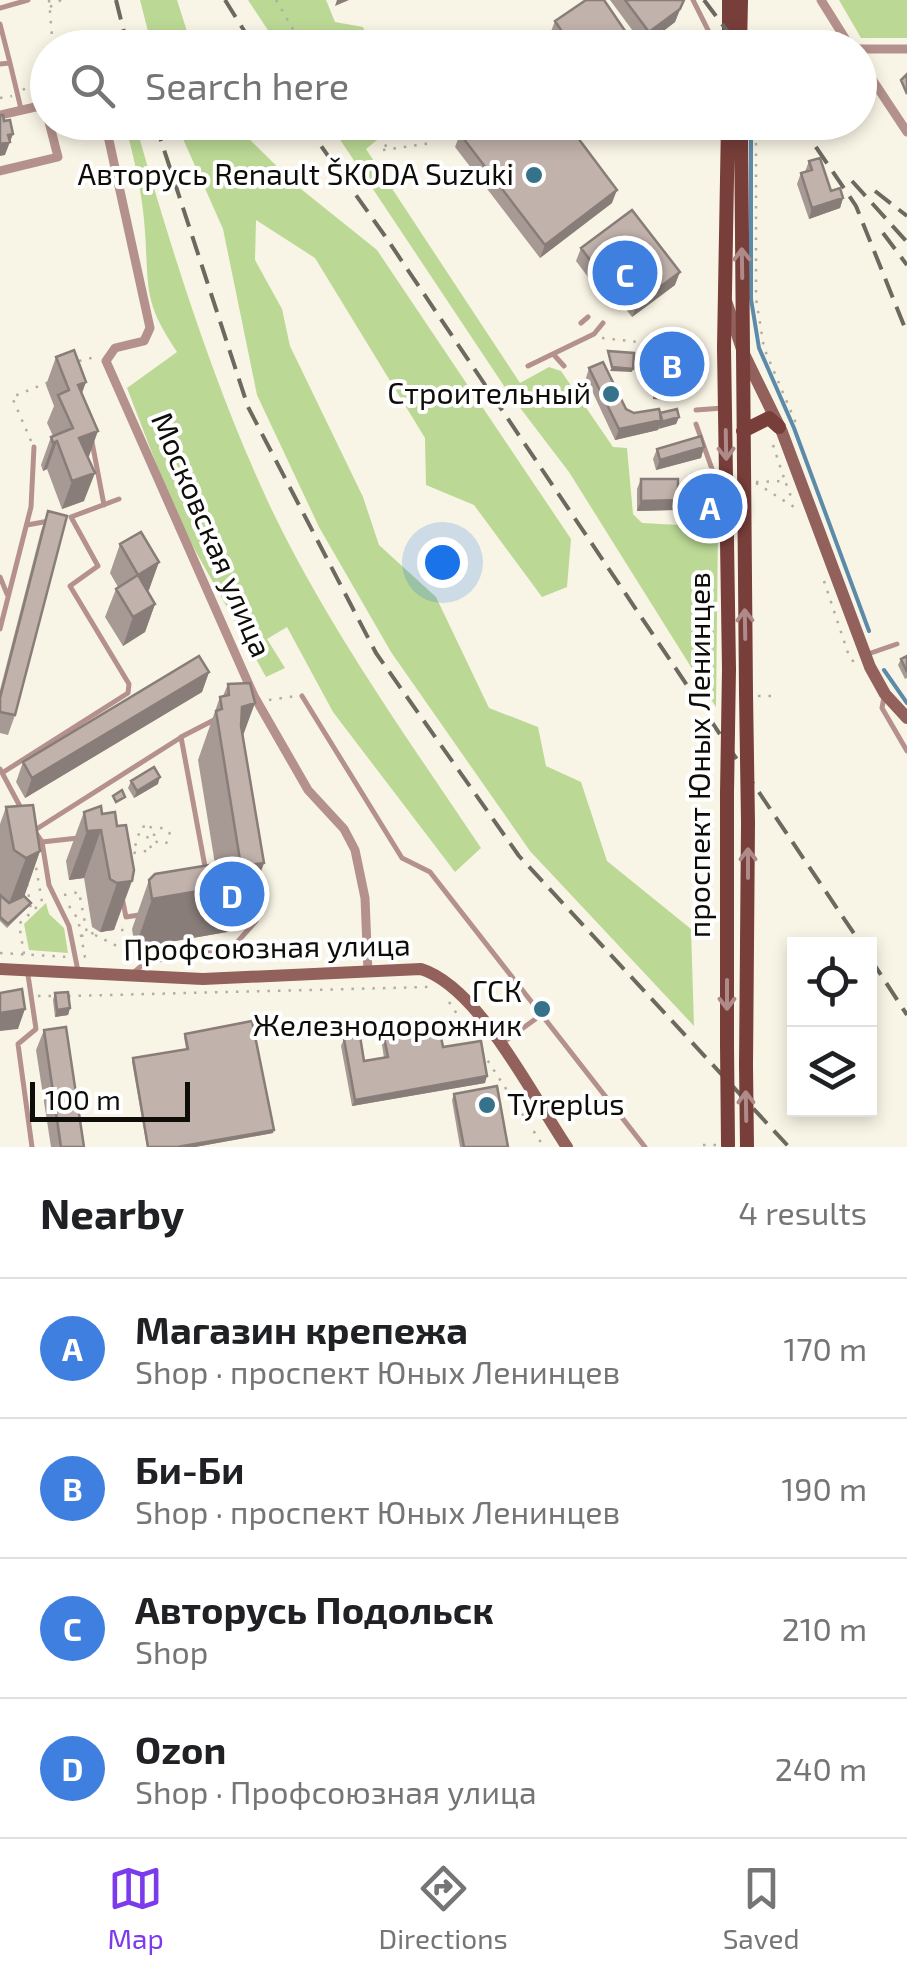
<!DOCTYPE html>
<html lang="en">
<head>
<meta charset="utf-8">
<style>
  body { margin:0; font-family:"Exo 2",sans-serif; background:#f2f2f2; color:#202124 }
  .controls { position:absolute; right:30px; bottom:30px; display:grid; overflow:hidden; border-radius:0px; box-shadow:0 5px 15px #0003 }
  .controls button { width:90px; height:90px; display:grid; place-items:center; padding:0; border:0; border-bottom:2px solid #e0e0e0; background:#fff; color:#202124; font:50px sans-serif }
  .scale { position:absolute; left:30px; bottom:25px; width:160px; box-sizing:border-box; padding-left:10px; border:5px solid #0e0d08; border-top:0; font-size:28px; line-height:35px; white-space:nowrap; color:#0e0d08; -webkit-text-stroke:8px #fff; paint-order:stroke }
  .you { position:absolute; left:442px; top:562px; width:35px; height:35px; margin:-25px; border:8px solid #fff; border-radius:50%; background:#1a73e8; box-shadow:0 0 0 15px #1a73e833 }
  .badge { display:grid; place-items:center; width:65px; height:65px; border-radius:50%; background:#7c3aed; color:#fff; font-size:32px; font-weight:700 }
  .pin { position:absolute; translate:-50% -50%; border:5px solid #fff; box-shadow:0 2px 10px #0006 }
  .list { margin:0; padding:0; list-style:none }
  h2 { display:flex; justify-content:space-between; align-items:center; height:130px; margin:0; padding:0 40px; font-size:42px }
  h2 small { font-size:32px; font-weight:400; color:#757577 }
  .list li { display:grid; grid-template-columns:65px 1fr auto; gap:30px; align-items:center; box-sizing:border-box; height:140px; padding:0 40px; border-top:2px solid #e0e0e0 }
  .list b { display:block; font-size:38px; white-space:nowrap }
  .list p { margin:0; font-size:32px; white-space:nowrap; color:#757577 }
  .list em { font-size:32px; font-style:normal; color:#757577 }
  .icon { flex:none; width:55px; height:55px; fill:none; stroke:currentColor; stroke-width:2; stroke-linecap:round; stroke-linejoin:round }
  .map { position:relative; flex:none; width:907px; height:1147px; overflow:hidden }
  .search { position:absolute; background:#fff; box-shadow:0 5px 15px #0003; left:30px; right:30px; top:30px; height:110px; display:flex; align-items:center; gap:25px; box-sizing:border-box; padding:0 35px; border-radius:55px; color:#757577; font-size:38px }
  .sheet { height:690px; background:#fff }
  nav { display:flex; justify-content:space-around; align-items:center; box-sizing:border-box; height:140px; border-top:2px solid #e0e0e0; background:#fff; font-size:28px; color:#757577 }
  nav a { display:grid; justify-items:center; gap:5px }
  nav .on { color:#7c3aed }
  .map>svg:first-child { display:block }
  .green { fill:#bbd895 }
  .lines { fill:none; stroke-linecap:round; stroke-linejoin:round }
  .stream { stroke:#5c8baa; stroke-width:4 }
  .path { stroke:#b0ada1; stroke-width:2.5; stroke-dasharray:2.5 8; stroke-linecap:butt }
  .lane { stroke:#b4918d; stroke-width:5 }
  .street { stroke:#b4918d; stroke-width:9 }
  .secondary { stroke:#92615c; stroke-width:12 }
  .primary { stroke:#783e3a; stroke-width:14 }
  .rail { stroke:#6b6960; stroke-width:4; stroke-dasharray:20 10; stroke-linecap:butt }
  .primary-bridge { stroke:#783e3a; stroke-width:14 }
  .wall { fill:#a79994 }
  .shaded-wall { fill:#887d78 }
  .building { fill:#c2b2ac; stroke:#887d78; stroke-width:2.5 }
  .oneway { stroke:#ae8b89 }
  .poi-dot { fill:#36728a; stroke:#fff; stroke-width:4 }
  .labels { text-anchor:middle; stroke-width:8; stroke-linejoin:round; paint-order:stroke }
  .poi-label { font-size:30px; fill:#0e0d08; stroke:#fff; text-anchor:end }
  .street-label { font-size:30px; fill:#0e0d08; stroke:#fff }
</style>
</head>
<body>
<div class="map">
<svg width="907" height="1147" viewBox="0 0 907 1147">
  <rect width="100%" height="100%" fill="#f9f5e6"/>
  <path class="green" d="M140,0h37l15,47h-40z
    M248,0h78l9,22 28,5 8,20h-92z
    M839,0h68v38h-46z
    M125,123h10c37,129 77,258 134,381 58,122 137,232 212,344l-26,24 -122,-160 -46,-85 -20,12 18,29 -19,9 -89,-159 -50,-130 50,-36c-34,-51 -28,-62 -32,-120 -2,-37 -11,-73 -20,-109z
    M176,123h57l63,62 81,65 194,289 -4,48 -25,10 -68,-92 -48,-20 -1,-47 -110,-180 -59,-38 -1,40 27,49 8,37 73,151 16,48 57,52 53,111 49,19 8,39 35,16 26,79 84,68 3,97 -164,-175 -139,-199 -72,-125 -62,-132 -34,-166z
    M329,123h69l-32,26 154,234 29,-16 12,4 52,76 14,1 6,66 9,9 76,4 -2,180 -147,-235 -61,-80z
    M46,903l3,11 15,14 4,25 -39,-3 -5,-26z"/>
  <g class="lines">
    <path class="stream" d="M751,122v177l8,49 35,80 75,203
      M884,670l23,33"/>
    <path class="path" d="M49,0l4,48
      M276,0l28,48
      M50,7l11,-7
      M23,90l25,-23
      M0,98l12,-2
      M363,122l24,25
      M756,122v176l8,50 31,73 -6,2
      M383,150l49,-7
      M602,338l74,8 19,15
      M79,361l16,-4
      M31,441l-19,-44 37,-15
      M773,445l12,36
      M756,482l29,-1 7,18
      M756,483l38,24
      M824,581l25,75 8,10
      M701,632l14,1
      M758,696h16
      M269,700l27,-4
      M151,826l-4,13 5,11 -19,3 8,-26z
      M154 836a8 8 0 1 1 16 0a8 8 0 1 1-16 0Z
      M27,884l4,26
      M64,895l15,-3 8,41
      M69,906l9,13 7,38 6,4
      M95,935l30,15 -3,-22
      M81,936l41,-10
      M0,953l68,4
      M24,954l-5,-30 23,-22 -7,-41
      M38,996h17
      M68,996l361,-9
      M449,1002l26,39
      M482,1052l62,95
      M703,1145h13"/>
    <path class="lane" d="M693,0l24,48
      M0,8l28,-8
      M0,24l10,39
      M0,64l10,-1 11,46
      M581,323l7,-6
      M554,355l10,11
      M528,366l66,-32 9,-11
      M696,410l27,-2
      M696,424l16,45
      M92,442l12,63
      M27,525l22,-4
      M0,577l7,17
      M0,629l31,-122 3,-60
      M868,654l29,-10
      M302,696l100,162 28,14 215,275
      M884,697l-2,11 25,43
      M0,769l23,43
      M2,773l126,-80 1,-9 -59,-98 28,-20 -27,-49 48,-18
      M34,830l8,12 7,43 20,41 9,45
      M35,830l145,-92
      M42,842l36,-4
      M206,872l-25,-135 33,-17
      M123,902l3,15 13,-2
      M132,974l14,-12 86,-14 24,-27 -5,-28
      M28,975l8,54 -18,15 14,103
      M501,1044l40,-29"/>
    <path class="street" d="M821,0l30,48
      M860,49h47
      M860,61l47,71
      M0,115l44,-10 4,13
      M105,122l45,206 -6,13 -29,7 -9,13 148,335 54,94 36,39 11,21 10,48 3,74
      M0,171l58,-14 -9,-35"/>
    <path class="secondary" d="M726,301l17,51 39,80 88,235 15,27 22,24
      M0,969l203,10 218,-10c58,18 112,128 146,178"/>
    <path class="primary" d="M729,48v-48
      M740,48l1,-48
      M728,122l-4,226 5,321
      M741,122l5,571
      M743,431l26,-13 10,9
      M727,1045v-252
      M746,1065l2,-242"/>
    <path class="rail" d="M116,0l12,48
      M225,0l30,48
      M704,0l36,48
      M155,122l93,285 128,246 143,203 270,291
      M304,122l81,114 476,708
      M799,122l57,84 51,127
      M852,181l55,61
      M875,191l32,25
      M883,233l24,32
      M870,958l37,57"/>
    <path class="primary-bridge" d="M746,693l2,130
      M727,793l2,-124
      M727,1045l1,100
      M746,1065l1,82"/>
  </g>
  <path class="wall" d="M610,0h74l-9,22 -31,24z
    M555,21l79,23 -1,4h-74l-9,-14z
    M460,134l152,69 -72,55 -85,-111z
    M809,161l22,30 12,7 -3,10 -31,11 -12,-35 4,-11 4,-1z
    M581,248l94,37 -43,32 -14,-18 -9,6 -33,-44z
    M641,350l37,43 -2,7 -23,-1 1,-23 -16,-1 1,-18z
    M56,357l26,38 6,63 -4,43 -22,8 -15,-40 -4,2 -2,-6 10,-28 2,-1 -6,-13 7,-17 -8,-21z
    M589,368l37,41 8,4h26l19,4 -3,7 -17,4 -1,2 -43,10 -29,-62z
    M704,447l-3,11 -45,12 -3,-11 4,-10z
    M641,479l37,21 -4,10 -37,1v-22z
    M48,511l-33,204 -7,20 -8,-2v-43l41,-159z
    M120,544l39,18 -12,29 8,13 -10,28 -22,14 -18,-29 11,-28 2,-2 -8,-14z
    M907,656v22l-2,1 -7,-14 3,-6z
    M209,672l-7,20 -177,106 -9,-16 7,-20z
    M228,684l14,53 22,126 -18,48 -4,1 -3,8 -8,1 -4,11 -92,16 -3,-19 17,-49 66,-16 -17,-104 22,-63 3,-1z
    M131,781l27,3 -24,14 -6,-10z
    M6,807l34,44 -16,45 7,7 -2,3 -22,22 -7,-7v-97z
    M84,812l18,2 15,12 9,-1 -12,105 -14,2 -8,-5 -8,-49 -15,2 -3,-19z
    M55,993l15,15 -2,7 -13,2 -2,-17z
    M44,1030l40,117h-33l-15,-97z
    M383,1032l60,15 42,36 -133,23 -11,-60 3,-7 20,22 20,-3 -3,-20z
    M185,1034l88,99 -78,14h-48l-15,-85 1,-4 53,-9 -2,-12z
    M454,1094l54,53h-48l-8,-47z"/>
  <path class="shaded-wall" d="M337,0h12l-14,6z
    M680,9l-5,13 -31,24 5,-14z
    M13,134l-8,21 -5,1v-12l8,-9z
    M617,190l-5,13 -72,55 5,-13z
    M843,198l-3,10 -31,11 3,-11z
    M680,272l-5,13 -43,32 5,-13z
    M623,285l-5,14 -9,6 5,-13z
    M612,367l21,2 -1,3 -22,-1z
    M640,368l17,1 -3,7 -16,-1z
    M86,382l-10,28 2,-25z
    M655,392l23,1 -2,7 -23,-1z
    M679,417l-3,7 -17,5 2,-7z
    M662,420l-4,10 -43,10 4,-11z
    M98,431l-10,28 -9,-21z
    M57,441l-10,28 -4,2 10,-28z
    M704,447l-3,11 -45,12 4,-10z
    M95,473l-11,28 -22,8 10,-28z
    M678,500l-4,10 -37,1 4,-10z
    M159,562l-10,28 -21,13 10,-28z
    M155,604l-10,28 -22,14 10,-29z
    M209,672l-7,20 -177,106 7,-20z
    M255,703l-18,49 5,-45z
    M160,777l-2,7 -24,14 3,-7z
    M101,830l-17,48 -15,2 18,-49z
    M40,851l-17,49 -15,6 18,-48z
    M264,863l-18,48 -4,1 -3,8 -8,1 -4,11 -92,16 17,-49 91,-26 13,-9z
    M132,881l-18,49 -14,2 17,-49z
    M70,1008l-2,7 -13,2 2,-7z
    M25,1009l-7,20 -18,2v-18z
    M487,1076l-2,7 -133,23 3,-6z
    M274,1130l-1,3 -78,14h-18z"/>
  <path class="building" d="M586,0h18l30,44 -5,4h-56l-18,-27z
    M625,0h59l-4,9 -31,23z
    M532,38l12,6 -1,4h-17z
    M907,74v20l-6,-14z
    M0,115h3l1,6 6,-1 3,14 -5,1 2,7 -10,2z
    M474,122h92l51,68 -72,55 -85,-111z
    M820,158l11,33 9,-3 3,10 -31,10 -11,-35 11,-3 -3,-9z
    M632,210l48,62 -43,32 -14,-19 -9,7 -33,-44z
    M74,350l12,32 -8,3 20,46 -19,7 16,35 -23,8 -15,-40 -4,2 -2,-6 22,-9 -15,-33 11,-5 -13,-33z
    M641,350l40,3 -3,40 -23,-1 2,-23 -17,-1z
    M608,351l26,2 -1,16 -21,-2z
    M603,362l23,47 8,4 25,-4 3,11 -43,9 -30,-61z
    M677,409l2,8 -18,5 -1,-9z
    M701,436l3,11 -44,13 -3,-11z
    M641,479h37v21l-37,1z
    M704,487h8v23h-8z
    M48,511l19,5 -52,199 -15,-3v-14z
    M141,532l18,30 -21,13 -18,-31z
    M138,575l17,29 -22,13 -17,-28z
    M199,656l10,16 -177,106 -9,-16z
    M907,656v16l-6,-13z
    M250,683l5,20 -13,4 -1,19 23,137 -8,1 1,7 -14,2 2,10 -93,16 -3,-19 6,-6 85,-14 -24,-149 6,-2 -2,-12 9,-2 -1,-11z
    M154,767l6,10 -23,14 -6,-10z
    M122,790l3,7 -9,5 -3,-6z
    M33,805l7,46 -14,7 -12,-8 -8,-43z
    M101,806l1,8 13,-2 2,14 9,-1 8,45 -2,11 -15,2 -7,-4 -9,-49 -14,1 -3,-19z
    M0,895l9,8 15,-7 7,7 -23,21 -8,-7z
    M22,989l3,20 -25,4v-20z
    M68,992l2,16 -13,2 -2,-17z
    M252,1021l22,109 -97,17h-29l-15,-89 55,-9 -3,-15z
    M438,1022l5,25 38,-6 6,35 -132,24 -11,-61 16,-3 4,25 24,-4 -5,-25z
    M66,1027l18,120h-23l-17,-117z
    M497,1086l11,61h-44l-10,-53z"/>
  <defs><path id="oneway-shaft" d="M-6 0H5M1.5-3L5.5 0L1.5 3" fill="none" stroke-width="1.6" stroke-linecap="round" stroke-linejoin="round" transform="scale(2.5)"/></defs>
  <g class="oneway">
    <use href="#oneway-shaft" transform="translate(742 263) rotate(-91)"/>
    <use href="#oneway-shaft" transform="translate(726 445) rotate(89)"/>
    <use href="#oneway-shaft" transform="translate(745 624) rotate(-91)"/>
    <use href="#oneway-shaft" transform="translate(748 863) rotate(-90)"/>
    <use href="#oneway-shaft" transform="translate(727 995) rotate(90)"/>
    <use href="#oneway-shaft" transform="translate(746 1106) rotate(-91)"/>
  </g>
  <g class="poi-dot">
    <circle cx="534" cy="175" r="10"/>
    <circle cx="611" cy="394" r="10"/>
    <circle cx="542" cy="1009" r="10"/>
    <circle cx="487" cy="1105" r="10"/>
  </g>
  <g class="labels">
    <g class="poi-label">
      <text x="514" y="185">Авторусь Renault ŠKODA Suzuki</text>
      <text x="591" y="404">Строительный</text>
      <text x="522" y="1002">ГСК<tspan x="522" dy="34">Железнодорожник</tspan></text>
      <text x="507" y="1115" text-anchor="start">Tyreplus</text>
    </g>
    <g class="street-label">
      <text transform="translate(211 535) rotate(67)" y="10">Московская улица</text>
      <text transform="translate(700 755) rotate(-90)" y="10">проспект Юных Ленинцев</text>
      <text transform="translate(267 948) rotate(-1)" y="10">Профсоюзная улица</text>
    </g>
  </g>
</svg>
<div class="controls">
<button><svg class="icon" aria-label="locate" viewBox="0 0 24 24"><circle cx="12" cy="12" r="6"/><path d="M12 2v4M12 18v4M2 12h4M18 12h4"/></svg></button>
<button><svg class="icon" aria-label="layers" viewBox="0 0 24 24"><path d="M12 4l9 5-9 5-9-5zM3 14l9 5 9-5"/></svg></button>
</div>
<div class="scale">100 m</div>
<div class="you"></div>
<div class="pin badge" style="left:710px;top:506px;background:#3f7fe0">A</div>
<div class="pin badge" style="left:672px;top:364px;background:#3f7fe0">B</div>
<div class="pin badge" style="left:625px;top:273px;background:#3f7fe0">C</div>
<div class="pin badge" style="left:232px;top:894px;background:#3f7fe0">D</div>
<div class="search"><svg class="icon" aria-label="search" viewBox="0 0 24 24"><circle cx="10" cy="10" r="6"/><path d="M15 15l6 6"/></svg>Search here</div>
</div>
<section class="sheet">
<h2>Nearby<small>4 results</small></h2>
<ul class="list">
<li><span class="badge" style="background:#3f7fe0">A</span><div><b>Магазин крепежа</b><p>Shop · проспект Юных Ленинцев</p></div><em>170 m</em></li>
<li><span class="badge" style="background:#3f7fe0">B</span><div><b>Би-Би</b><p>Shop · проспект Юных Ленинцев</p></div><em>190 m</em></li>
<li><span class="badge" style="background:#3f7fe0">C</span><div><b>Авторусь Подольск</b><p>Shop</p></div><em>210 m</em></li>
<li><span class="badge" style="background:#3f7fe0">D</span><div><b>Ozon</b><p>Shop · Профсоюзная улица</p></div><em>240 m</em></li>
</ul>
</section>
<nav>
<a class="on"><svg class="icon" aria-label="map" viewBox="0 0 24 24"><path d="M3 6l6-2 6 2 6-2v14l-6 2-6-2-6 2zM9 4v14M15 6v14"/></svg>Map</a>
<a><svg class="icon" aria-label="directions" viewBox="0 0 24 24"><path d="M12 3l9 9-9 9-9-9zM9 14v-3h6M13 9l2 2-2 2"/></svg>Directions</a>
<a><svg class="icon" aria-label="saved" viewBox="0 0 24 24"><path d="M7 4h10v16l-5-4-5 4z"/></svg>Saved</a>
</nav>
</body>
</html>
